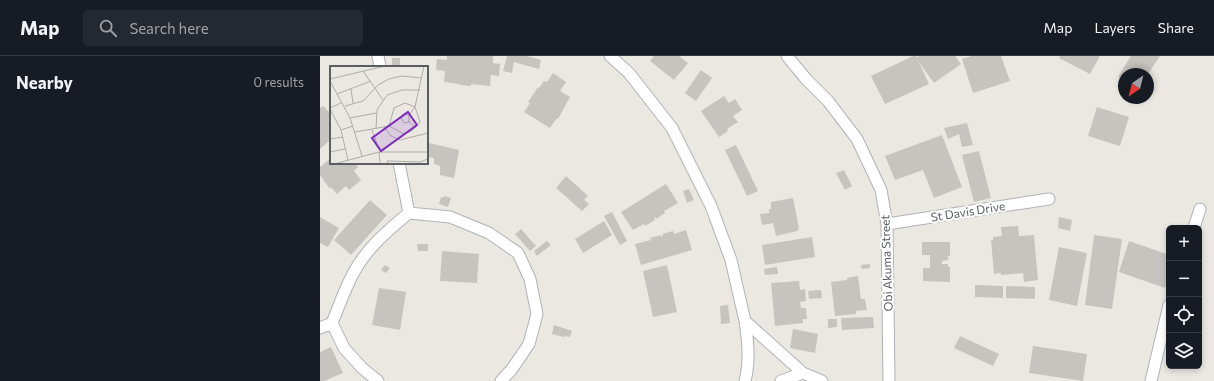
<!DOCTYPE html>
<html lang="en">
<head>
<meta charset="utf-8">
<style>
  body { margin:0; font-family:Commissioner,sans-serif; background:#242831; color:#f1f3f6 }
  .controls { position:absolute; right:12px; bottom:12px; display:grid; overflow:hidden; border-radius:6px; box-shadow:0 2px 6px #0003 }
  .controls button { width:36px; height:36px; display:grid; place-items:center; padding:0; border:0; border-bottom:1px solid #363941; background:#171b24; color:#f1f3f6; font:20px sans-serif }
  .compass { position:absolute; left:798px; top:12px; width:36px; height:36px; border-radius:50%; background:#171b24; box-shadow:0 2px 6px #0003; rotate:215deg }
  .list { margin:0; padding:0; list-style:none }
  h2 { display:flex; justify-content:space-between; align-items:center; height:52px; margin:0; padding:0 16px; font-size:17px }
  h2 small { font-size:13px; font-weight:400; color:#9ea1a6 }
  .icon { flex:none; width:22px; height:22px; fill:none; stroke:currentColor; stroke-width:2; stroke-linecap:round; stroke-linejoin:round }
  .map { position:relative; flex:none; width:894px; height:325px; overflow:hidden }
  header { display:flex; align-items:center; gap:24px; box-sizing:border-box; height:56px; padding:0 20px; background:#171b24; border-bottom:1px solid #363941 }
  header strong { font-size:19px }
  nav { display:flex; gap:22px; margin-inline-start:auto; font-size:14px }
  .search { width:280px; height:36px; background:#242831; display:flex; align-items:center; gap:10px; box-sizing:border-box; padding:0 14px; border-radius:6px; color:#9ea1a6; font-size:15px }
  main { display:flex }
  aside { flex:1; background:#171b24 }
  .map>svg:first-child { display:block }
  .building { fill:#c7c3be }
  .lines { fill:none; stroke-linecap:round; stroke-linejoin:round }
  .street-casing { stroke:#afb3b6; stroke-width:13 }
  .street { stroke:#fff; stroke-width:11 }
  .labels { text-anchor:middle; stroke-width:4; stroke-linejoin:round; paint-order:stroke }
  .street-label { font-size:12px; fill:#5a5e61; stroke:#fff }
  .inset-road { fill:none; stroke:#adadaa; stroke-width:1 }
  .view { fill:#7b2cbf; fill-opacity:0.15; stroke:#7b2cbf; stroke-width:2 }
  .inset-edge { fill:none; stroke:#5a5e61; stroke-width:2 }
</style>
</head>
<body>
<header>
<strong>Map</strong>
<div class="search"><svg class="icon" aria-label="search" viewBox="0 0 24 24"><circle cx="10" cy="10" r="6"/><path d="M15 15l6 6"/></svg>Search here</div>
<nav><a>Map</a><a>Layers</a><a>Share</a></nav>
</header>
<main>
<aside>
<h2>Nearby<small>0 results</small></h2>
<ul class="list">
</ul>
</aside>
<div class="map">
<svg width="894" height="325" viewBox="0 0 894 325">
  <rect width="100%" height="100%" fill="#ebe8e2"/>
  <path class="building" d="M127,0h46v7l7,1 -1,12 -8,-1 -1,11 -19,-2v2l-11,-1v-1l-16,-2 1,-11 -9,-1 1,-11 10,1z
    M187,0h20l14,4 -2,9 -25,-7 -2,11 -9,-2z
    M334,0h25l9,7 -14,17 -24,-19z
    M593,0h3l13,28 -44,20 -14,-28z
    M599,0h36l6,8 -27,19 -18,-25z
    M652,0h29l9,25 -37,12 -11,-34z
    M740,0h40l-10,18 -31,-16z
    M811,0h29l-12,18h-24v7l-6,-4z
    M72,2h8v9h-8z
    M381,14l11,8 -16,23 -11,-8z
    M233,17l13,9 -6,9 10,6 -12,22 -1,-1 -7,10 -26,-16 6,-9 -2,-1 10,-15 1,1 5,-7 3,1z
    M404,40l5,7 6,-4 7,11 -9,6 5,6 -11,7 1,2 -9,6 -18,-26z
    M3,50l8,8v25l-11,10v-41z
    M777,51l32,10 -9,29 -32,-10z
    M647,67l6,22 -11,2 -3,-13 -11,5 -4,-11z
    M622,79l20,52 -28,11 -11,-28 -28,10 -10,-24z
    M109,87l30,7 -5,28 -14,-3v-9l-6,-2v-6l-7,-1z
    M416,89l22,46 -11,5 -22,-46z
    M659,95l12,47 -17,4 -12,-47z
    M11,102v5h24l3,4 -4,4 7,9 -12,10 -3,-4 -9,8 -6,-7 -1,2 -10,-14v-8z
    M524,114l8,16 -7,4 -9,-17z
    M246,120l22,20 -4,4 5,4 -7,7 -26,-23z
    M346,128l12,19 -14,8 1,2 -9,6 -1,-2 -1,1 1,2 -10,6 -1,-2 -11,6 -12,-18z
    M369,133l5,11 -7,3 -4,-12z
    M124,140l7,2 -3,9 -9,-3 2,-7 2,1z
    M473,142l6,31 -2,2 -21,5 -3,-13 -11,2 -2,-11 9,-1v-4h2v-7z
    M50,144l17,15 -36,40 -17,-15z
    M292,156l15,29 -7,4 -16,-29z
    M0,161l19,11 -11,19 -8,-4z
    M739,161l13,3 -2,11 -12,-3z
    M284,165l8,14 -29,18 -8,-14z
    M698,170l1,10 15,-1 4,45 -14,2 -1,-9 -22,2v-2l-7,1 -3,-34h2v-3l9,-1 -1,-9z
    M201,173l15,17 -6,5 -15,-17z
    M366,174l6,20 -51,15 -6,-21 16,-4 -1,-2 11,-3v2l2,-1 -1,-2 11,-3 1,3z
    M774,179l28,4 -10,70 -27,-4z
    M492,181l3,20 -50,8 -3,-20z
    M227,185l4,4 -14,11 -3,-5z
    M809,185l40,14v22l-4,11 -46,-16z
    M602,186h28v14h-2v4l-6,1v3h6v3h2v15l-27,-1v-13h7v-13h-8z
    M97,188h11v7h-10z
    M739,191l28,6 -10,53 -28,-6z
    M122,195l37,3 -2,29 -37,-2z
    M550,208v4l-8,1 -1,-4z
    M65,209l5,3 -4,5 -5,-3z
    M347,209l10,47 -24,5 -10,-46z
    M457,211l1,7 -13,1 -1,-6z
    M538,220l3,23h4l2,11 -11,1v3l-21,2 -4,-34 16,-2v-2z
    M479,225l1,9 5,-1 1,12 -6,1 1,6h5l1,11h-4v4l-28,3 -4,-43z
    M655,229l28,1v12l-28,-1z
    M686,230l29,1v12l-29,-1z
    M59,232l27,4 -6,38 -28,-5z
    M501,234l1,8 -13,1 -1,-8z
    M408,249l2,18 -9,1 -1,-18z
    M553,261l1,11 -32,2 -1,-12z
    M508,263h9v8l-9,1z
    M234,269l18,6 -2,6 -5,-1 -1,1 -12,-3z
    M473,273l25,5 -3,19 -25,-5z
    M640,280l39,18 -6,12 -39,-18z
    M713,290l54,8 -4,27 -54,-8z
    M11,291l12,26 -19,8h-4v-29z"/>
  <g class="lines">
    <g class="street-casing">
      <path id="street" d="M58,0l2,11
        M290,0l19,17 43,55 39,78 20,54 14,61 58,52 19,8
        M467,0l19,23 22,22 29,38 24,51 6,34 2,157
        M89,157l41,4 39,16 29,20 12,26 7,35 -8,30 -17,25 -11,12
        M567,168l162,-25
        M874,172l6,-19
        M12,267l12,25 18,20 16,13
        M0,272l12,-5c7,-17 13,-35 22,-51 13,-24 34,-42 55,-59l-10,-50
        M425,325c5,-20 3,-40 0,-60
        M461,325l22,-8
        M831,325l18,-76"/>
    </g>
    <use href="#street" class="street"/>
  </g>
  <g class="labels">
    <g class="street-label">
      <text transform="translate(648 156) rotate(-9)" y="4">St Davis Drive</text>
      <text transform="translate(567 207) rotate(-92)" y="4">Obi Akuma Street</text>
    </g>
  </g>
  <g transform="translate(10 10)">
    <rect width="98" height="98" fill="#ebe8e2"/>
    <path class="inset-road" d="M33,5l20,29M0,13l55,-13M0,15l20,37 12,38M21,23l2,14M7,28l34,-13M15,40l18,-5 15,-16 11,-6 13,-3 19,2M0,42l11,-5M0,43l11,21 7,30M20,52l26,-5M79,56l-5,1 -3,-5 2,-4 6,1M98,57v13M59,60l15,8 8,-3 8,-9 -5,-15M59,60l5,-18 11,-5 10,4M54,61l7,9 9,4 28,-7M86,62l-7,-6v-7l6,-8 9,-41M46,63l1,-19 10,-15 15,-5h18M11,64l12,-4M42,64l5,14M25,66l34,-6M0,73l13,-2M0,86l15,-3M49,86l1,12M4,98l45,-12h49M58,98l-1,-3 33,1 8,-3"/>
    <path class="view" d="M78,46l9,13 -36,26 -9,-13z"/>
    <rect width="98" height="98" class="inset-edge"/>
  </g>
</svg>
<div class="controls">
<button>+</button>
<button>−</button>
<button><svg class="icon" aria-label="locate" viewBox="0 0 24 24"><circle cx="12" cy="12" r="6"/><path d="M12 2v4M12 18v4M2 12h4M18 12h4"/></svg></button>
<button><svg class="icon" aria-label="layers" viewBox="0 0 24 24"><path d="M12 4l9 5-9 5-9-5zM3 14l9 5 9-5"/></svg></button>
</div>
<svg class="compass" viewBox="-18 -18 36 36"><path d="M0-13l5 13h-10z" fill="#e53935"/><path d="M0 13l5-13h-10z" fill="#9ea1a6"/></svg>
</div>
</main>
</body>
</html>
